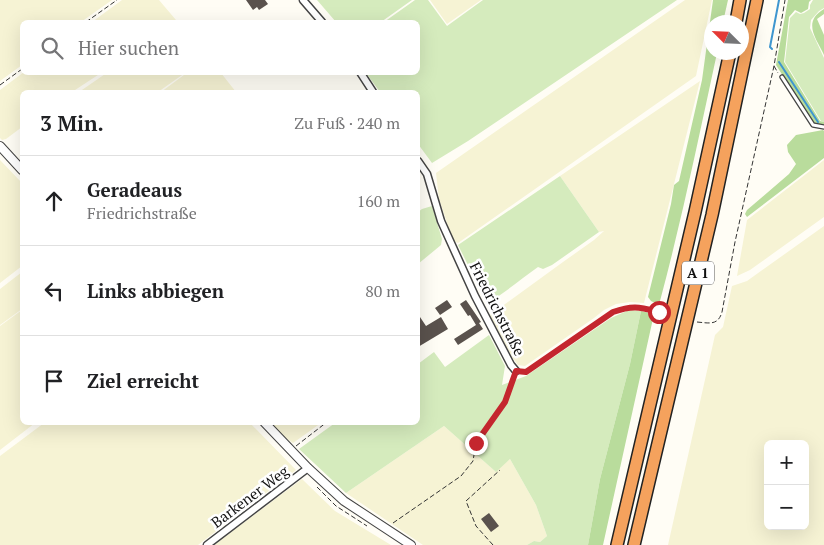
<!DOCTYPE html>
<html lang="de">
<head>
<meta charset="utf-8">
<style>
  body { margin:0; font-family:"PT Serif",serif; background:#f6f6f6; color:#202124 }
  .controls { position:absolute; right:15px; bottom:15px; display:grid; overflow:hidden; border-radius:8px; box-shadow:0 5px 20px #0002 }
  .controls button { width:45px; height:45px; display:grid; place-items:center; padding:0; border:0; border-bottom:1px solid #e0e0e0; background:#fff; color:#202124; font:25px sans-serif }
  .compass { position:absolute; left:704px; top:15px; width:45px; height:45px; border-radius:50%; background:#fff; box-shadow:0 5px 20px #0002; rotate:294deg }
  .stop { position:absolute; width:15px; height:15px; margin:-11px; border:4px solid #c4262e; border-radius:50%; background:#fff }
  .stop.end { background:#c4262e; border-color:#fff; box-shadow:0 1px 5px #0008 }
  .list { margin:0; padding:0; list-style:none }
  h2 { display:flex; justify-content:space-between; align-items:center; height:65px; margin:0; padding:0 20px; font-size:21px }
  h2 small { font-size:16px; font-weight:400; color:#757577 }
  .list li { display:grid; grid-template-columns:32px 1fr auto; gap:15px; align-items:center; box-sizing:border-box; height:90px; padding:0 20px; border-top:1px solid #e0e0e0 }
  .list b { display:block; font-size:19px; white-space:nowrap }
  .list p { margin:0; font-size:16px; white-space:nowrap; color:#757577 }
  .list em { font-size:16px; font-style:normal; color:#757577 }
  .icon { flex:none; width:28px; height:28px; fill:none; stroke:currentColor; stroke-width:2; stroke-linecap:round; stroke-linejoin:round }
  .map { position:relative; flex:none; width:824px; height:545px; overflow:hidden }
  .search { position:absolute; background:#fff; box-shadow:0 5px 20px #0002; left:20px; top:20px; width:400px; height:55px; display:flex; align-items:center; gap:12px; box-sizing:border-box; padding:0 18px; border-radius:8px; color:#757577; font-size:19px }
  .panel { position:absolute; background:#fff; box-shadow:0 5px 20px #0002; left:20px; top:90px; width:400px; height:335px; border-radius:8px }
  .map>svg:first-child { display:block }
  .farmland { fill:#f6f3d4; fill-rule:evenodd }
  .green { fill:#d5ebbd }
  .forest { fill:#b9dc9c }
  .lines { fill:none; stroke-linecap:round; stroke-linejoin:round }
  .stream { stroke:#3f96cf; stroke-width:2 }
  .building { fill:#5a524d }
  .service-casing { stroke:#444; stroke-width:5.5 }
  .minor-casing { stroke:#444; stroke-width:9 }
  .tertiary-casing { stroke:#444; stroke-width:10 }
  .motorway-casing { stroke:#222; stroke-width:14 }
  .path { stroke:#333; stroke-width:1; stroke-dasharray:5 2.5; stroke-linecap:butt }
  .service { stroke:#fff; stroke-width:3 }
  .minor { stroke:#fff; stroke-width:6 }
  .tertiary { stroke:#fff; stroke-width:8 }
  .motorway { stroke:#f5a25d; stroke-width:11 }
  .route { stroke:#c4262e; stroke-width:6 }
  .labels { text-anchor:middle; stroke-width:5; stroke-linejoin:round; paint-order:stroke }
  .shield { fill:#fff; stroke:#585858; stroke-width:1 }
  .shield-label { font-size:14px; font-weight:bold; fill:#111 }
  .street-label { font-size:15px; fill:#111; stroke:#fff }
</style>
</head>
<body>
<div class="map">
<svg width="824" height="545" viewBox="0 0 824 545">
  <rect width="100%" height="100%" fill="#fffdf5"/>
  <path class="farmland" d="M0,0h112l-31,22h-59v43l-22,16z
    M122,0h37l17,20 -4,2h-80z
    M430,0h51l-34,24z
    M685,0h27l-16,76 -238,167 -5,-2 -14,-42 -3,-26z
    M24,72h77v1l-29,19h-50v35l-16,12 -4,1 -2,-2v-48z
    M108,72h77v1l-27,19h-79z
    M188,72l33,1 15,19h-75z
    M700,81l-56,222 -14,-1 -14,2 -12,6 -10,8 -69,48 -7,-1 -6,-8 -22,-42 73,-53 31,-22 10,-9 -5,1 -39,-56z
    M0,160l22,23v83l-22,17z
    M824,160v57l-74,53 -13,6 10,-56z
    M824,226v319h-156l47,-210 8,-8 9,-41 15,-5zM768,444h37v82h-37z
    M22,272v37l-22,16v-36z
    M22,310v112l13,1 -35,27v-124z
    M250,423l46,47 -98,75h-198v-89l44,-33z
    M271,423h50l-28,20 -9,-6z
    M444,426l51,45 15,-12 26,46 11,31 -7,6 -6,-1 -7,4h-104l-77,-52z
    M302,479l33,32 56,34h-177z"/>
  <path class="green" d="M317,0h95l-31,22h-45z
    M415,0h13l19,26 36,-26h194l-209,141 -36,22 -14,-19v-52h-38l-14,-19 52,-1v-50h-34z
    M813,0h11v8l-5,3 -8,9 -1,8 14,30v64l-3,-1 -36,-59 5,-44 6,-6 4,2 4,-1 6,-4v-4z
    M560,176l39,56 -47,33 -9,4 -5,-2c-17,12 -33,26 -51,36l-29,-58z
    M432,206l10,33 -1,6 -6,5 -17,14v-52l4,-3z
    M629,310l12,1 -11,53 -30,115 -12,66h-61l7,-4 6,1 7,-6 -11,-31 -26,-46 -14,13 -52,-46 -98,67 -47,-44 36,-26 83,-1v-58l16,-12 11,15 44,-32 16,31 -3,19 24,-9 85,-58z"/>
  <path class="forest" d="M713,0h15l-5,22h-11v30l5,1c-18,83 -35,166 -57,248l-5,2 -4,-2 -3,-4 23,-93 3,-19 5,-4 23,-101z
    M788,0h23l-2,2 -1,7 -7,4 -6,-3 -6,7 -5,45 36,59 4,1v3l-11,-2 -37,-58z
    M824,9v5l-7,5 7,16v20c-8,-17 -22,-33 0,-46z
    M823,130l1,1v27l-77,59 -2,-3 2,-4 42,-36 7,-10 -8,-12 -1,-7 9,-10z
    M641,311l13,3 -51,231h-15l12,-66 30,-115z"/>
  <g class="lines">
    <path class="stream" d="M772,49l-2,-2 9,-47
      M779,62l39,60"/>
  </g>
  <path class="building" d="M246,0h19l3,4 -9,6 -2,-3 -4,3z
    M447,300l5,7 -12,8 -5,-7z
    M466,300l15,22 -2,1 4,6 -25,16 -4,-6 22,-14 -6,-10 -2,1 -8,-12z
    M418,314l8,12 15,-9 7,12 -30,18z
    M489,513l10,13 -8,6 -10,-13z"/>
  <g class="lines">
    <g class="service-casing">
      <path id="service" d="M782,77l31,48 11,2"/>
    </g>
    <g class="minor-casing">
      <path id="minor" d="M303,0l19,22
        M360,72l13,20
        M418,161l9,13 14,47 34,75 36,69 5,6
        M207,545l101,-77"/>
    </g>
    <g class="tertiary-casing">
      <path id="tertiary" d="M0,146l22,24
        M264,422l44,46 36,33 67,44"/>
    </g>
    <g class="motorway-casing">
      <path id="motorway" d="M736,22l4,-22
        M617,545l78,-333 35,-160
        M634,545l78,-330 45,-215"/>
    </g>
    <path class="path" d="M86,22l31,-22
      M774,66l4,7
      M0,85l22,-16
      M697,322c12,1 21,4 25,-10l13,-70 39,-176 11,-66
      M523,372h3l87,-60c20,-7 26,-5 46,0
      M296,446l31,-24
      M317,487l19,19 31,20
      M393,523l68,-47 12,-15 3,-18 29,-41 9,-25
      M493,545l-17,-19 -10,-25 34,-31"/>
    <use href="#service" class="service"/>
    <use href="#minor" class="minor"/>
    <use href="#tertiary" class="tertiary"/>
    <use href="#motorway" class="motorway"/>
  </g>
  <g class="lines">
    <path class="route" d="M476,443l29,-41 11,-31 10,1 87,-60c20,-7 26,-5 46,0"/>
  </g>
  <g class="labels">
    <rect class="shield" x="682" y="261.5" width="32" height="23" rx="4"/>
    <g class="shield-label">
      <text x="698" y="278">A 1</text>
    </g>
    <g class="street-label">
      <text transform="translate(497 309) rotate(63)" y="5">Friedrichstraße</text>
      <text transform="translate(250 497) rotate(-37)" y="5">Barkener Weg</text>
    </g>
  </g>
</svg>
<div class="controls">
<button>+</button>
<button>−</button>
</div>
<svg class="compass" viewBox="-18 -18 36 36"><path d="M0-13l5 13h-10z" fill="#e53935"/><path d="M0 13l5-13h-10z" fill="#757577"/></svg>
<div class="stop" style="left:659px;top:312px"></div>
<div class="stop end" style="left:476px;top:443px"></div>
<div class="search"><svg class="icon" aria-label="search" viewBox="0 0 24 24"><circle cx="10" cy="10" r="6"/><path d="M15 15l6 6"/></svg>Hier suchen</div>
<section class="panel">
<h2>3 Min.<small>Zu Fuß · 240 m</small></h2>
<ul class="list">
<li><svg class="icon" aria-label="ahead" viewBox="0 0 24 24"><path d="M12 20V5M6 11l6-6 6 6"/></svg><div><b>Geradeaus</b><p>Friedrichstraße</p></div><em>160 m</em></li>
<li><svg class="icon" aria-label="left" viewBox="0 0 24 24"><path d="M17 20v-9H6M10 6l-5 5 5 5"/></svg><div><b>Links abbiegen</b></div><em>80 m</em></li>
<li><svg class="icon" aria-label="arrive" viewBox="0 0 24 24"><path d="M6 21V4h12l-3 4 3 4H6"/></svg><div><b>Ziel erreicht</b></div></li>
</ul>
</section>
</div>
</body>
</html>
